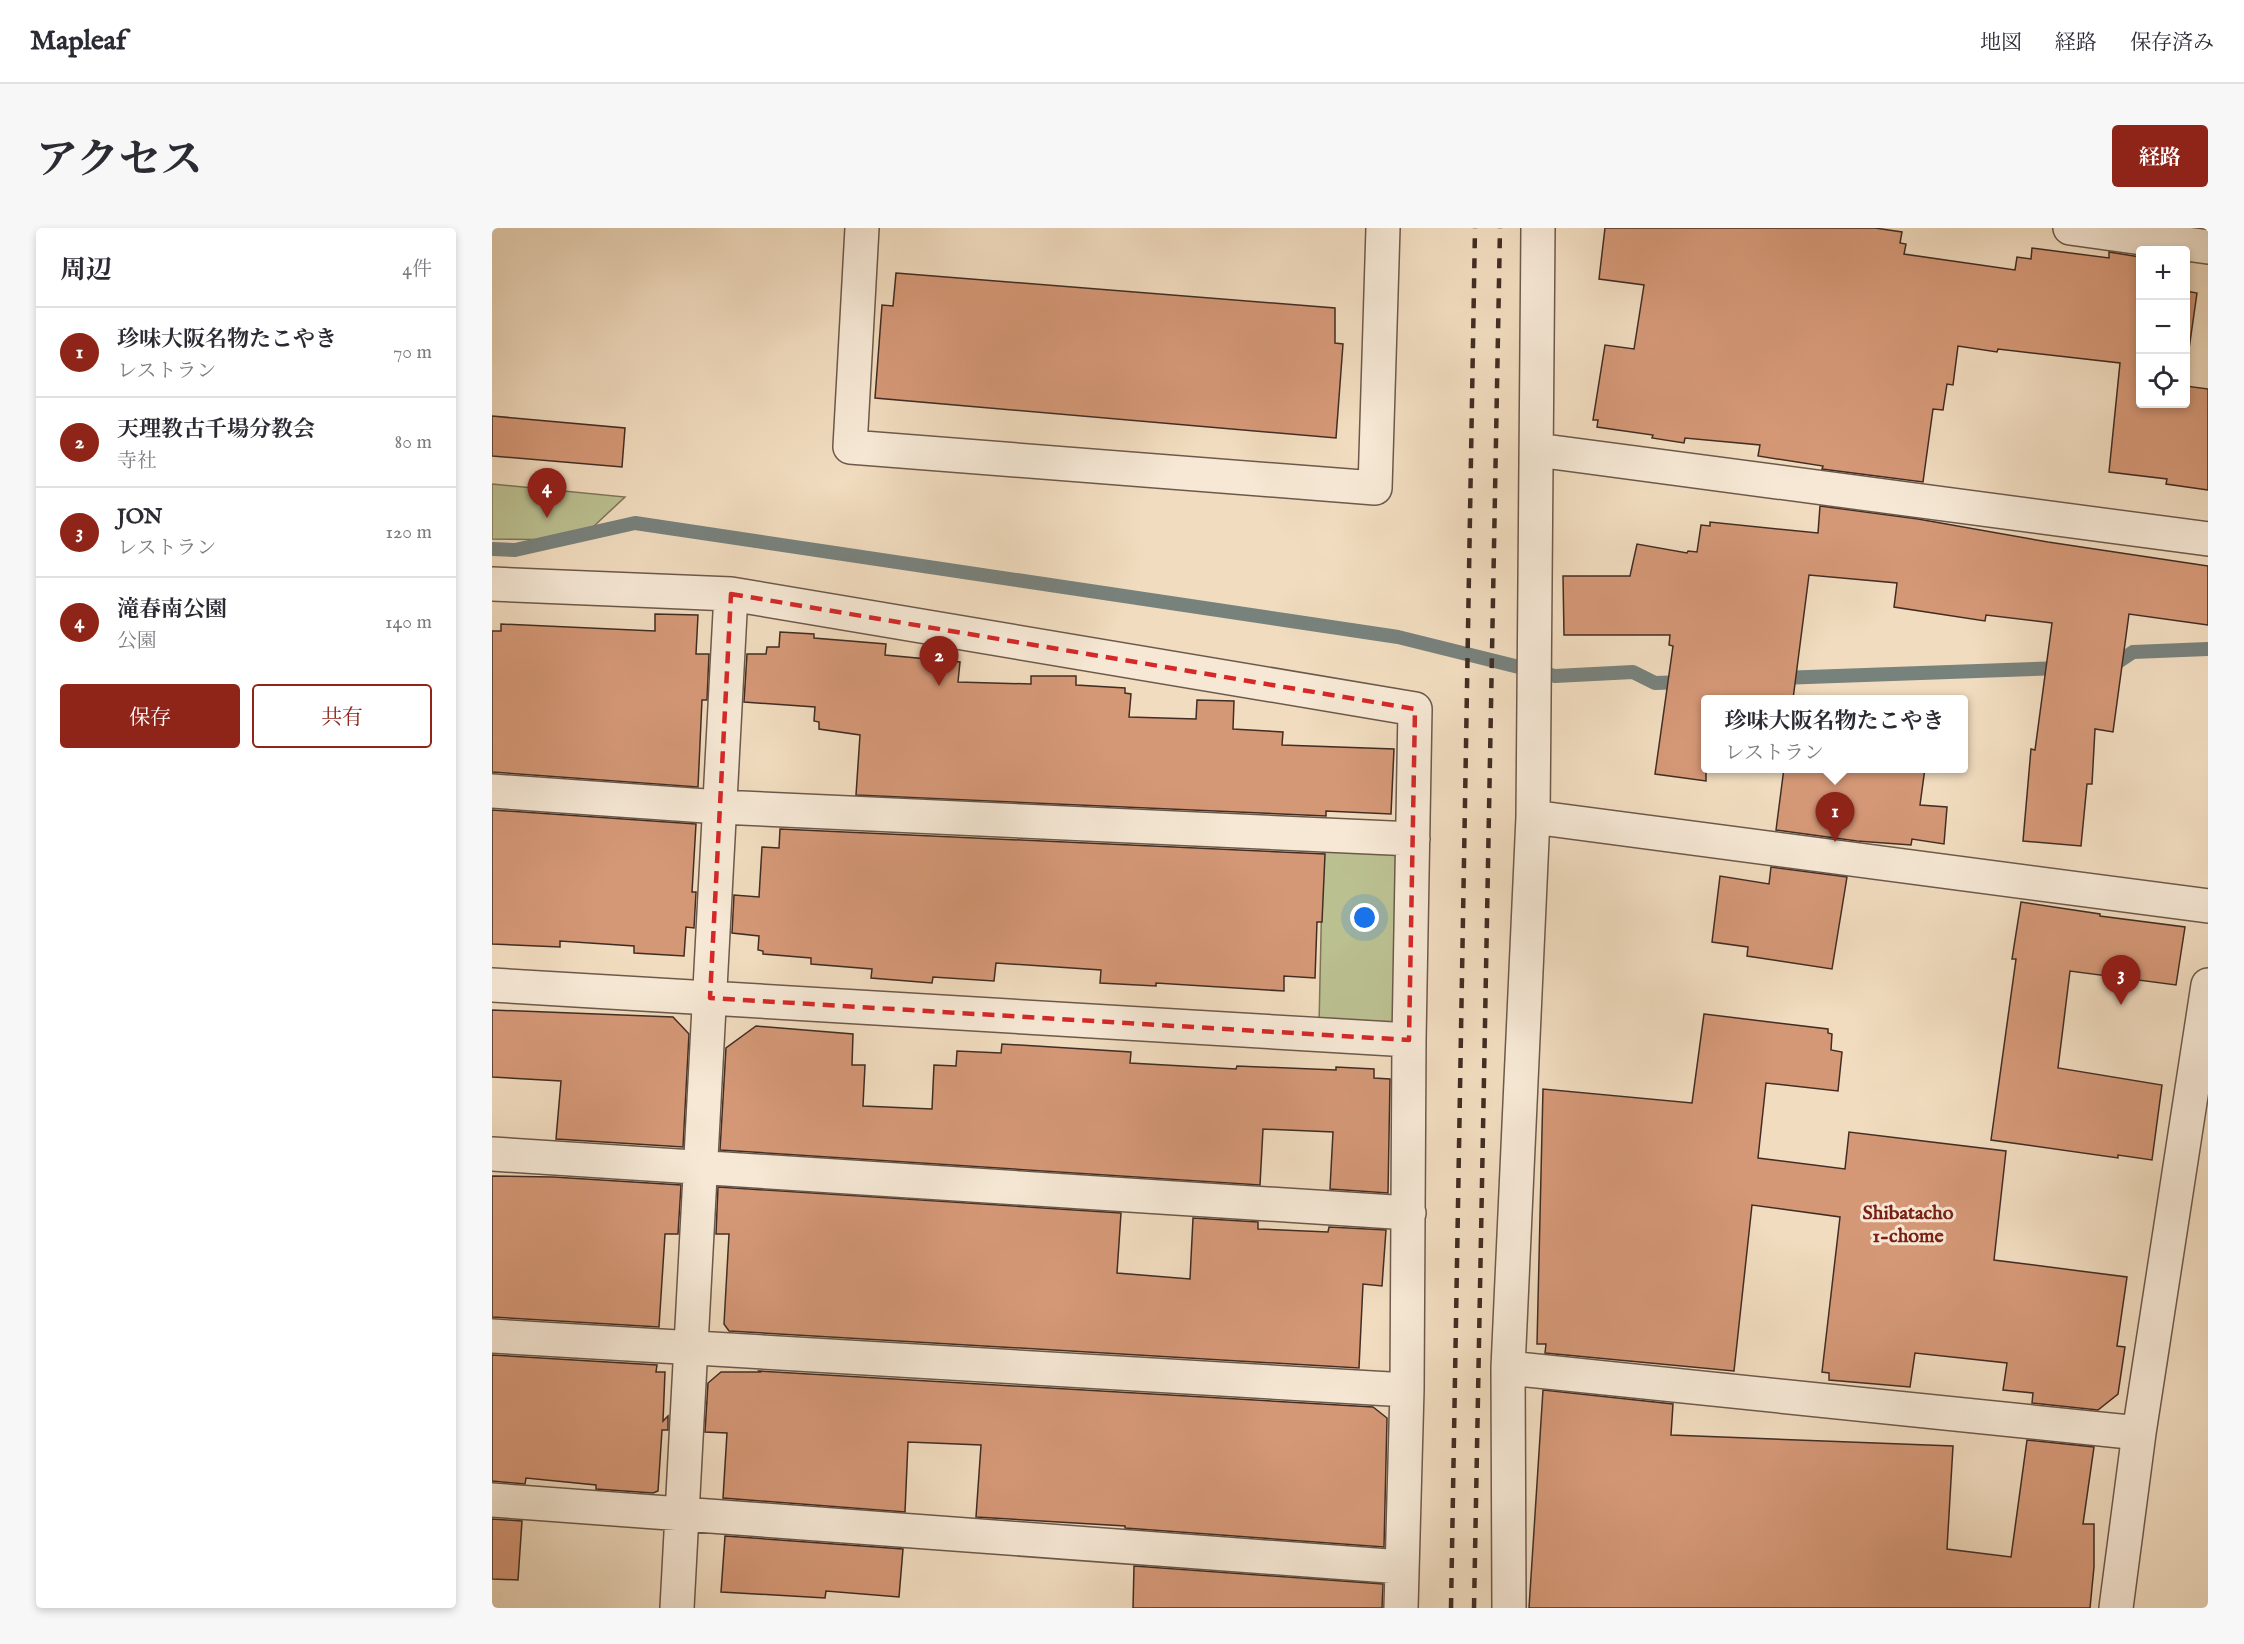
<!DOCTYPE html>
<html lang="ja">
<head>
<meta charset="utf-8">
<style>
  body { margin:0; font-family:"IM FELL English","Noto Serif JP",serif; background:#f7f7f7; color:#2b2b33 }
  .controls { position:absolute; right:18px; top:18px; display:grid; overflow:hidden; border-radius:6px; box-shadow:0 3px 9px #0003 }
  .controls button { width:54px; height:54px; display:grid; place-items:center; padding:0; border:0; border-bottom:2px solid #e1e1e2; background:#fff; color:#2b2b33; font:30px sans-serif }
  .you { position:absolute; left:873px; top:690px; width:21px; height:21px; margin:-15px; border:4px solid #fff; border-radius:50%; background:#1a73e8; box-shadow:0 0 0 9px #1a73e833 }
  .badge { display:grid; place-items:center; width:39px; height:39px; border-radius:50%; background:#8f2418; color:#fff; font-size:20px; font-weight:700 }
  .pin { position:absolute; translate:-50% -50px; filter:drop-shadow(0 2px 3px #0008) }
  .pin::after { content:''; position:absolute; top:32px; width:21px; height:18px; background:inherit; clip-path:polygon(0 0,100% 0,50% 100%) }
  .popup { position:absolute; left:1209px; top:467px; width:267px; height:78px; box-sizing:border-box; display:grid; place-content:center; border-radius:6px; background:#fff; filter:drop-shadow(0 2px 4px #0005); font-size:20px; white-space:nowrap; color:#7c7c81 }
  .popup b { font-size:22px; color:#2b2b33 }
  .popup::after { content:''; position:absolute; left:50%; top:100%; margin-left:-12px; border:12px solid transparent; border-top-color:#fff }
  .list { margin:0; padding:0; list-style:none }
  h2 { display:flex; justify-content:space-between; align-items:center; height:78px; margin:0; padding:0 24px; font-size:26px }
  h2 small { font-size:20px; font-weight:400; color:#7c7c81 }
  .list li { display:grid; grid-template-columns:39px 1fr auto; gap:18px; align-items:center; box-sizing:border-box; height:90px; padding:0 24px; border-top:2px solid #e1e1e2 }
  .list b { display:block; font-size:22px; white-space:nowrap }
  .list p { margin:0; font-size:20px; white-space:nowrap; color:#7c7c81 }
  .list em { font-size:20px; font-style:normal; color:#7c7c81 }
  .actions { display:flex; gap:12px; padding:18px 24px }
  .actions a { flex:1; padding:14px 0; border:2px solid #8f2418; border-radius:6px; text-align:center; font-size:21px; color:#8f2418 }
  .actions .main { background:#8f2418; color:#fff }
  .icon { flex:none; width:33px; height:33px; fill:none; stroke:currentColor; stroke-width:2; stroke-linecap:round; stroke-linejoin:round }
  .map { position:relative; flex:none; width:1716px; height:1380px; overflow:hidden; border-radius:6px }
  header { display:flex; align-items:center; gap:36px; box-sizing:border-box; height:84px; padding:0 30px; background:#fff; border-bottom:2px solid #e1e1e2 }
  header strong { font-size:28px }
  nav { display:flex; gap:33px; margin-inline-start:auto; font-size:21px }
  .intro { display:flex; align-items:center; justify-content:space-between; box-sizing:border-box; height:144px; padding:0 36px }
  h1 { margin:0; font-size:42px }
  .button { padding:15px 27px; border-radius:6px; background:#8f2418; color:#fff; font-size:21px; font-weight:700 }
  main { display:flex; gap:36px; padding:0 36px }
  aside { flex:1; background:#fff; border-radius:6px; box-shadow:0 3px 9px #0003 }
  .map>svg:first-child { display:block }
  .green { fill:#bbc091; stroke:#7e765a; stroke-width:1.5 }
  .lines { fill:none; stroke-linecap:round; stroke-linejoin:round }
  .stream { stroke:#78827d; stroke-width:14 }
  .building { fill:#d59877; stroke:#412d24; stroke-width:1.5 }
  .minor-casing { stroke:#6d594b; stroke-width:36 }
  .minor { stroke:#f6e8d5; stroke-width:33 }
  .rail { stroke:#412d24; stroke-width:4.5; stroke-dasharray:10 10; stroke-linecap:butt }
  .marked { fill:none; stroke:#d62828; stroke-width:4.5; stroke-dasharray:12 8; stroke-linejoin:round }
  .labels { text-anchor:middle; stroke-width:6; stroke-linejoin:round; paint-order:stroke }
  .neighbourhood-label { font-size:20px; font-weight:bold; fill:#7a1f14; stroke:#f6e8d5 }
</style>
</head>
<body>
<header>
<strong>Mapleaf</strong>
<nav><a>地図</a><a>経路</a><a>保存済み</a></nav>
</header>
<div class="intro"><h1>アクセス</h1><a class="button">経路</a></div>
<main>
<aside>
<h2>周辺<small>4件</small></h2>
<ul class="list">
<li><span class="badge">1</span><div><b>珍味大阪名物たこやき</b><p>レストラン</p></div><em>70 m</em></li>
<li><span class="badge">2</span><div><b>天理教古千場分教会</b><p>寺社</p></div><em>80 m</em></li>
<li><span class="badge">3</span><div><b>JON</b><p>レストラン</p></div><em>120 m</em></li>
<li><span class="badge">4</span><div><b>滝春南公園</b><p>公園</p></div><em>140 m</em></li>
</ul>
<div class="actions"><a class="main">保存</a><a>共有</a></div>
</aside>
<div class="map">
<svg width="1716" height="1380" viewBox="0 0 1716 1380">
  <rect width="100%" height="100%" fill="#f1dcbf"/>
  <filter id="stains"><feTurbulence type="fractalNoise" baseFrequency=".00333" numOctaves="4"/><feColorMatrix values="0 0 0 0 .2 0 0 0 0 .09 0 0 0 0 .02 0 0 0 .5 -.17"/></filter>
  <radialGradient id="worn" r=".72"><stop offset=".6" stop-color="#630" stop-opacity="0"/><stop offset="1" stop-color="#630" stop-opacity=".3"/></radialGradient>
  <path class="green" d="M0,256l133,13 -46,43 -87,-1z
    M831,616l72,5 8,17v139l-15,25 -69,-5z"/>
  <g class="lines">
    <path class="stream" d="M0,321l23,1 120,-27 763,114 157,39 78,-4 22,11 31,-1
      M1614,438h6l21,-14 75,-3
      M1288,450l283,-10"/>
  </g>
  <path class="building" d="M1113,0h270l27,4 -2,11 6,1 -2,10 111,16 2,-13 14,2 1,-11 77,10v-6l31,5v147h46v-18l22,3v101l-42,-6 1,-5 -58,-7 11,-109 -122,-14 -1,3 -39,-6 -5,39 -6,-1 -4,26 -10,-1 -10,73 -101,-13 1,-3 -65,-10 2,-11 -75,-7 -1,5 -32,-5 1,-3 -56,-8 1,-7h-5l12,-75 29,4 10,-64 -45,-6z
    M404,45l439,35v35l8,1 -7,94 -461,-40 7,-93 11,1z
    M1694,63l11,2 -11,77z
    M0,188l133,12 -3,39 -130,-11z
    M1328,278l98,13 130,23 160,24v59l-79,-11 -16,118 -18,-3 -3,55h-5l-6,62 -58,-5 8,-92 4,1 17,-127 -66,-8 -1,6 -91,-14 3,-24 -88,-8 -16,124h-87v82l-51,-7 18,-128 -4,-1 1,-10h-106l-1,-59h67l7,-32 50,9 1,-2 9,1 4,-27 9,1v-4l108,11z
    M163,386l43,1 -2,39h13l-2,46h-5l-4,87 -206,-15v-141h9v-7l154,7z
    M288,404l34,2v4l72,6 -1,11 75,7 -2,20 73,2v-8h45v9l49,3v5l6,1 -2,23 67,2 1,-19 37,1 -1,28 50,3 -1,13 112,4 -3,65 -65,-3v5l-470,-21 4,-60 -41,-6v-7l-5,-1 1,-14 -71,-5 3,-48h19l1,-7h12z
    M1292,540h141l-5,37 27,2 -3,37 -32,-5 -1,6 -54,-4 -81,-11z
    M0,582l204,14 -4,68h4l-2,36 -8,-1 -2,29 -50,-3v-7l-74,-5v6l-68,-3z
    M288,601l545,25 -3,68h-5l-2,56 -31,-2v15l-128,-8v3l-56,-3 1,-13 -105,-7 -2,18 -61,-4 -1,6 -61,-5 1,-9 -61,-5v-6l-48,-4v-3l-5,-1 1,-14 -27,-3 2,-38 25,2 3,-50 17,1z
    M1279,639l76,10 -15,92 -85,-13 1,-9 -36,-5 8,-66 49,8z
    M1529,674l79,12v2l85,11 -9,58 -106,-14 -12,97 104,17 -10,75 -34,-5v3l-127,-18 25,-181h-4z
    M0,782l181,7 16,17 -6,113 -127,-8 5,-58 -69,-4z
    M1212,786l124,15v4l4,1 -1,16 11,2 -4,39 -72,-8 -8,75 87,11 4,-37 157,19 -12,109 133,17 -10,69 8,1 -7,47 -20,16 -66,-7 1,-10 -30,-3 4,-27 -92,-10 -5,34 -81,-7v-7l-7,-1 18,-155 -88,-12 -18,166 -189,-18 1,-9h-9l6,-255 149,14z
    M264,798l97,8 -1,31h13l-2,41 69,3 2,-44 22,1 1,-15 44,2 1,-9 129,8 -1,11 106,6 1,-3 99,4v-3l38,2v9l16,1 -2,114 -58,-4 3,-57 -70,-3 -3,56 -540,-35 6,-102z
    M0,948l61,1 128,8 -3,49h-13l-6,93 -167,-10z
    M226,959l403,26 -4,60 73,6 3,-61 65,4v7l70,3 1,-5 57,3 -4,56 -19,-2 -4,84 -630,-37 -5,-7 5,-90h-13z
    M0,1127l165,10 -1,7h9l-2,49 5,-5v14h-6l-4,61 -5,2 -57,-4v-4l-70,-7 -1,6 -33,-3z
    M267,1143l614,36 14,11 -3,129 -259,-19v-2l-149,-9 5,-72 -73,-3 -3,70 -182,-14 4,-65 -22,-1 3,-49 13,-11h39z
    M1051,1162l130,14 -2,31 282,11 -6,103 64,8 16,-117 67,7 -11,77h11v43l-4,41h-561z
    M0,1291l30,2 -4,59 -26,-1z
    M233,1308l178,13 -4,48 -73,-6 -1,7 -104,-6z
    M642,1338l249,18 -1,24h-249z"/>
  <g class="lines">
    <g class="minor-casing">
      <path id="minor" d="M370,0l-12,219 525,41 8,-260
        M1578,0l138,19
        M1045,222l671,89
        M0,356l239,10 684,115 -6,331 -2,350 -6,218
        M0,563l228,16 693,32
        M1041,589l675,89
        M0,757l917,55
        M0,926l917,59
        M0,1108l915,54
        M1016,1140l631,65
        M0,1272l910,67
        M185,1380l54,-1014
        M1017,1380l-1,-240 25,-551 5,-589
        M1624,1380l23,-175 69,-448"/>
    </g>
    <use href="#minor" class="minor"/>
    <path class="rail" d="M959,1380l24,-1380
      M982,1380l26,-1380"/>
  </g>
  <path class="marked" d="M239,366l684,115 -6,331 -699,-42z"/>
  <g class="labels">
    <g class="neighbourhood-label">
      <text x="1416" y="991">Shibatacho<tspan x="1416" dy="23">1-chome</tspan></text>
    </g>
  </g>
  <rect width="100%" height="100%" filter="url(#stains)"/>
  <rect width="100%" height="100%" fill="url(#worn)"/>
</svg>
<div class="controls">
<button>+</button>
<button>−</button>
<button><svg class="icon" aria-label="locate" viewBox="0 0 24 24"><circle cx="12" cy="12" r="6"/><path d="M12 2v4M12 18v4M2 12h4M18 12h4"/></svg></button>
</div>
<div class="you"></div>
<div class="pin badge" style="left:1343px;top:614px">1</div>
<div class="popup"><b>珍味大阪名物たこやき</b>レストラン</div>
<div class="pin badge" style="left:447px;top:458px">2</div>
<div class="pin badge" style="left:1629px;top:777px">3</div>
<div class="pin badge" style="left:55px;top:290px">4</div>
</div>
</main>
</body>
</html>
